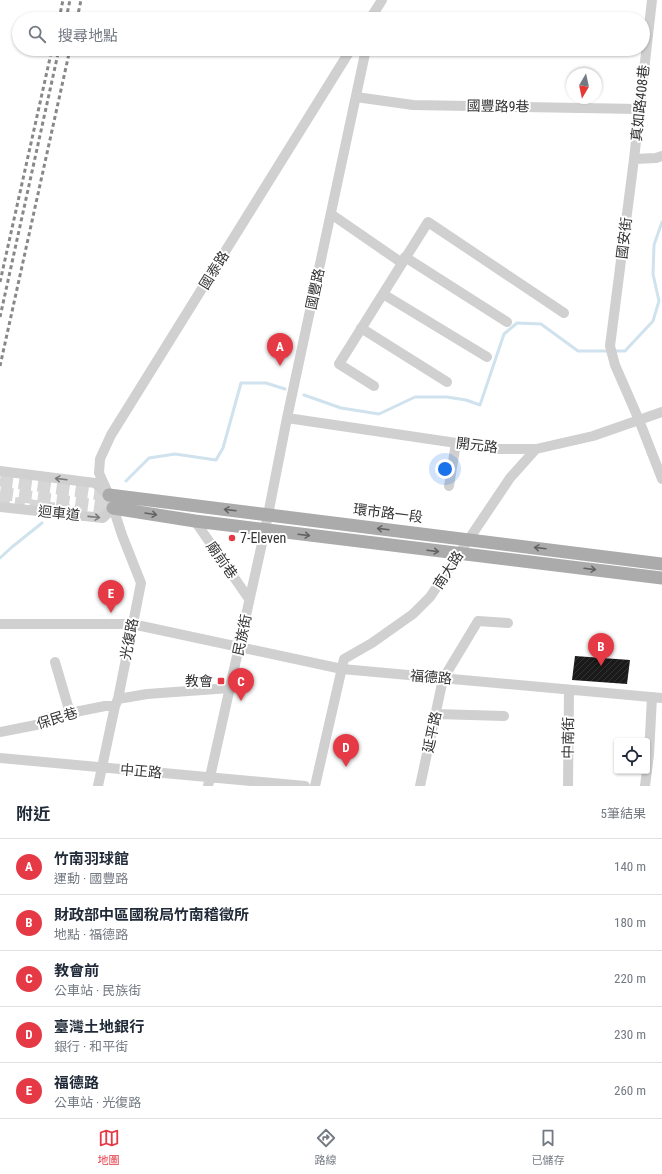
<!DOCTYPE html>
<html lang="zh-TW">
<head>
<meta charset="utf-8">
<style>
  body { margin:0; font-family:"Roboto Condensed","Noto Sans TC",sans-serif; background:#f2f2f3; color:#1f2937 }
  .controls { position:absolute; right:12px; bottom:12px; display:grid; overflow:hidden; border-radius:4px; box-shadow:0 1px 3px #0004 }
  .controls button { width:36px; height:36px; display:grid; place-items:center; padding:0; border:0; border-bottom:1px solid #e0e1e3; background:#fff; color:#1f2937; font:20px sans-serif }
  .compass { position:absolute; left:566px; top:68px; width:36px; height:36px; border-radius:50%; background:#fff; box-shadow:0 1px 3px #0004; rotate:189deg }
  .you { position:absolute; left:445px; top:469px; width:14px; height:14px; margin:-10px; border:3px solid #fff; border-radius:50%; background:#1a73e8; box-shadow:0 0 0 6px #1a73e833 }
  .badge { display:grid; place-items:center; width:26px; height:26px; border-radius:50%; background:#e63946; color:#fff; font-size:13px; font-weight:700 }
  .pin { position:absolute; translate:-50% -33px; filter:drop-shadow(0 1px 2px #0008) }
  .pin::after { content:''; position:absolute; top:21px; width:14px; height:12px; background:inherit; clip-path:polygon(0 0,100% 0,50% 100%) }
  .list { margin:0; padding:0; list-style:none }
  h2 { display:flex; justify-content:space-between; align-items:center; height:52px; margin:0; padding:0 16px; font-size:17px }
  h2 small { font-size:13px; font-weight:400; color:#747a83 }
  .list li { display:grid; grid-template-columns:26px 1fr auto; gap:12px; align-items:center; box-sizing:border-box; height:56px; padding:0 16px; border-top:1px solid #e0e1e3 }
  .list b { display:block; font-size:15px; white-space:nowrap }
  .list p { margin:0; font-size:13px; white-space:nowrap; color:#747a83 }
  .list em { font-size:13px; font-style:normal; color:#747a83 }
  .icon { flex:none; width:22px; height:22px; fill:none; stroke:currentColor; stroke-width:2; stroke-linecap:round; stroke-linejoin:round }
  .map { position:relative; flex:none; width:662px; height:786px; overflow:hidden }
  .search { position:absolute; background:#fff; box-shadow:0 1px 3px #0004; left:12px; right:12px; top:12px; height:44px; display:flex; align-items:center; gap:10px; box-sizing:border-box; padding:0 14px; border-radius:22px; color:#747a83; font-size:15px }
  .sheet { height:332px; background:#fff }
  nav { display:flex; justify-content:space-around; align-items:center; box-sizing:border-box; height:56px; border-top:1px solid #e0e1e3; background:#fff; font-size:11px; color:#747a83 }
  nav a { display:grid; justify-items:center; gap:2px }
  nav .on { color:#e63946 }
  .map>svg:first-child { display:block }
  .lines { fill:none; stroke-linecap:round; stroke-linejoin:round }
  .stream { stroke:#cfe2ee; stroke-width:3 }
  .building { fill:url(#building-hatch) }
  .minor-tunnel { stroke:#d6d6d6; stroke-width:10; stroke-dasharray:10 5; stroke-linecap:butt }
  .major-tunnel { stroke:#d6d6d6; stroke-width:13; stroke-dasharray:13 6; stroke-linecap:butt }
  .minor { stroke:#d0d0d0; stroke-width:10 }
  .major { stroke:#ababab; stroke-width:13 }
  .rail { stroke:#888; stroke-width:3; stroke-dasharray:4 3; stroke-linecap:butt }
  .oneway { stroke:#7a7a7a }
  .oneway2 { stroke:#636363 }
  .poi-dot { fill:#e63946; stroke:#fff; stroke-width:1.5 }
  .labels { text-anchor:middle; stroke-width:4; stroke-linejoin:round; paint-order:stroke }
  .street-label { font-size:14px; fill:#333; stroke:#fff }
  .poi-label { font-size:14px; fill:#333; stroke:#fff; text-anchor:start }
</style>
</head>
<body>
<div class="map">
<svg width="662" height="786" viewBox="0 0 662 786">
  <defs>
    <pattern id="building-hatch" width="6" height="6" patternUnits="userSpaceOnUse"><rect width="6" height="6" fill="#1a1a1a"/><path d="M-1 1l2-2M0 6l6-6M5 7l2-2" fill="none" stroke="#333"/></pattern>
  </defs>
  <rect width="100%" height="100%" fill="#fff"/>
  <g class="lines">
    <path class="stream" d="M304,395l37,13 38,6 36,-17h32l19,3 14,5 24,-71 13,-11 24,1 37,27h47l28,-30 6,-20 -6,-27 1,-29 8,-23
      M126,481l23,-23 26,-4 41,6 7,-12 18,-65h25l19,6
      M0,558l12,-11 30,-24"/>
  </g>
  <path class="building" d="M575,656l55,4 -3,24 -55,-4z"/>
  <g class="lines">
    <path class="minor-tunnel" d="M0,500l87,12"/>
    <path class="major-tunnel" d="M0,480l109,15
      M0,493l113,15"/>
    <path class="minor" d="M652,0l-18,159 -24,187 5,19 24,55 23,59
      M370,19l12,-19
      M356,97l57,8 226,4
      M634,159l22,-1 6,-2
      M331,214l71,49
      M405,257l102,65
      M383,294l104,63
      M361,328l86,54
      M374,386l-35,-22 89,-142 136,91
      M287,418l210,31h39l57,-13 69,-24
      M0,471l95,12 11,10
      M449,486l7,-43
      M0,507l103,11 10,-10
      M195,521l54,78
      M0,624h132l210,45 320,29
      M55,662l15,51
      M118,699l29,-5 83,-6
      M436,714l68,2
      M0,732l41,-8 6,-6 23,-5 35,-7h10
      M0,758l305,28
      M98,786l17,-80 3,-7 23,-116 -19,-48 -13,-40 -10,-22 1,-14 11,-24 240,-386
      M208,786l57,-256 22,-112 79,-369
      M315,786l29,-127 28,-16 41,-29 17,-17 80,-119 26,-29
      M420,786l23,-107 35,-58 30,2
      M568,786l1,-95
      M645,786l4,-31 3,-58"/>
    <path class="major" d="M109,495l553,69
      M113,508l82,13 467,57"/>
    <path class="rail" d="M59,19l4,-19
      M66,19l4,-19
      M77,19l4,-19
      M0,282l52,-233
      M0,317l59,-268
      M0,366l70,-317"/>
  </g>
  <defs><path id="oneway-shaft" d="M-6 0H5M1.5-3L5.5 0L1.5 3" fill="none" stroke-width="1.6" stroke-linecap="round" stroke-linejoin="round"/></defs>
  <g class="oneway">
    <use href="#oneway-shaft" transform="translate(61 479) rotate(-173)"/>
    <use href="#oneway-shaft" transform="translate(94 517) rotate(6)"/>
  </g>
  <g class="oneway2">
    <use href="#oneway-shaft" transform="translate(230 510) rotate(-173)"/>
    <use href="#oneway-shaft" transform="translate(151 514) rotate(9)"/>
    <use href="#oneway-shaft" transform="translate(383 529) rotate(-173)"/>
    <use href="#oneway-shaft" transform="translate(304 535) rotate(7)"/>
    <use href="#oneway-shaft" transform="translate(540 548) rotate(-173)"/>
    <use href="#oneway-shaft" transform="translate(433 551) rotate(7)"/>
    <use href="#oneway-shaft" transform="translate(590 569) rotate(7)"/>
  </g>
  <g class="poi-dot">
    <circle cx="232" cy="538" r="4"/>
    <rect x="217" y="677" width="8" height="8" rx="2"/>
  </g>
  <g class="labels">
    <g class="street-label">
      <text transform="translate(640 103) rotate(-84)" y="5">真如路408巷</text>
      <text transform="translate(498 106) rotate(1)" y="5">國豐路9巷</text>
      <text transform="translate(624 238) rotate(-83)" y="5">國安街</text>
      <text transform="translate(214 270) rotate(-58)" y="5">國泰路</text>
      <text transform="translate(315 289) rotate(-78)" y="5">國豐路</text>
      <text transform="translate(477 445) rotate(7)" y="5">開元路</text>
      <text transform="translate(59 513) rotate(6)" y="5">迴車道</text>
      <text transform="translate(388 513) rotate(7)" y="5">環市路一段</text>
      <text transform="translate(222 560) rotate(55)" y="5">廟前巷</text>
      <text transform="translate(448 570) rotate(-57)" y="5">南大路</text>
      <text transform="translate(242 635) rotate(-78)" y="5">民族街</text>
      <text transform="translate(129 639) rotate(-79)" y="5">光復路</text>
      <text transform="translate(431 677) rotate(5)" y="5">福德路</text>
      <text transform="translate(57 718) rotate(-17)" y="5">保民巷</text>
      <text transform="translate(432 732) rotate(-78)" y="5">延平路</text>
      <text transform="translate(568 738) rotate(-89)" y="5">中南街</text>
      <text transform="translate(141 771) rotate(5)" y="5">中正路</text>
    </g>
    <g class="poi-label">
      <text x="240" y="543">7-Eleven</text>
      <text x="213" y="686" text-anchor="end">教會</text>
    </g>
  </g>
</svg>
<div class="controls">
<button><svg class="icon" aria-label="locate" viewBox="0 0 24 24"><circle cx="12" cy="12" r="6"/><path d="M12 2v4M12 18v4M2 12h4M18 12h4"/></svg></button>
</div>
<svg class="compass" viewBox="-18 -18 36 36"><path d="M0-13l5 13h-10z" fill="#e53935"/><path d="M0 13l5-13h-10z" fill="#747a83"/></svg>
<div class="you"></div>
<div class="pin badge" style="left:280px;top:366px">A</div>
<div class="pin badge" style="left:601px;top:666px">B</div>
<div class="pin badge" style="left:241px;top:701px">C</div>
<div class="pin badge" style="left:346px;top:767px">D</div>
<div class="pin badge" style="left:111px;top:613px">E</div>
<div class="search"><svg class="icon" aria-label="search" viewBox="0 0 24 24"><circle cx="10" cy="10" r="6"/><path d="M15 15l6 6"/></svg>搜尋地點</div>
</div>
<section class="sheet">
<h2>附近<small>5筆結果</small></h2>
<ul class="list">
<li><span class="badge">A</span><div><b>竹南羽球館</b><p>運動 · 國豐路</p></div><em>140 m</em></li>
<li><span class="badge">B</span><div><b>財政部中區國稅局竹南稽徵所</b><p>地點 · 福德路</p></div><em>180 m</em></li>
<li><span class="badge">C</span><div><b>教會前</b><p>公車站 · 民族街</p></div><em>220 m</em></li>
<li><span class="badge">D</span><div><b>臺灣土地銀行</b><p>銀行 · 和平街</p></div><em>230 m</em></li>
<li><span class="badge">E</span><div><b>福德路</b><p>公車站 · 光復路</p></div><em>260 m</em></li>
</ul>
</section>
<nav>
<a class="on"><svg class="icon" aria-label="map" viewBox="0 0 24 24"><path d="M3 6l6-2 6 2 6-2v14l-6 2-6-2-6 2zM9 4v14M15 6v14"/></svg>地圖</a>
<a><svg class="icon" aria-label="directions" viewBox="0 0 24 24"><path d="M12 3l9 9-9 9-9-9zM9 14v-3h6M13 9l2 2-2 2"/></svg>路線</a>
<a><svg class="icon" aria-label="saved" viewBox="0 0 24 24"><path d="M7 4h10v16l-5-4-5 4z"/></svg>已儲存</a>
</nav>
</body>
</html>
